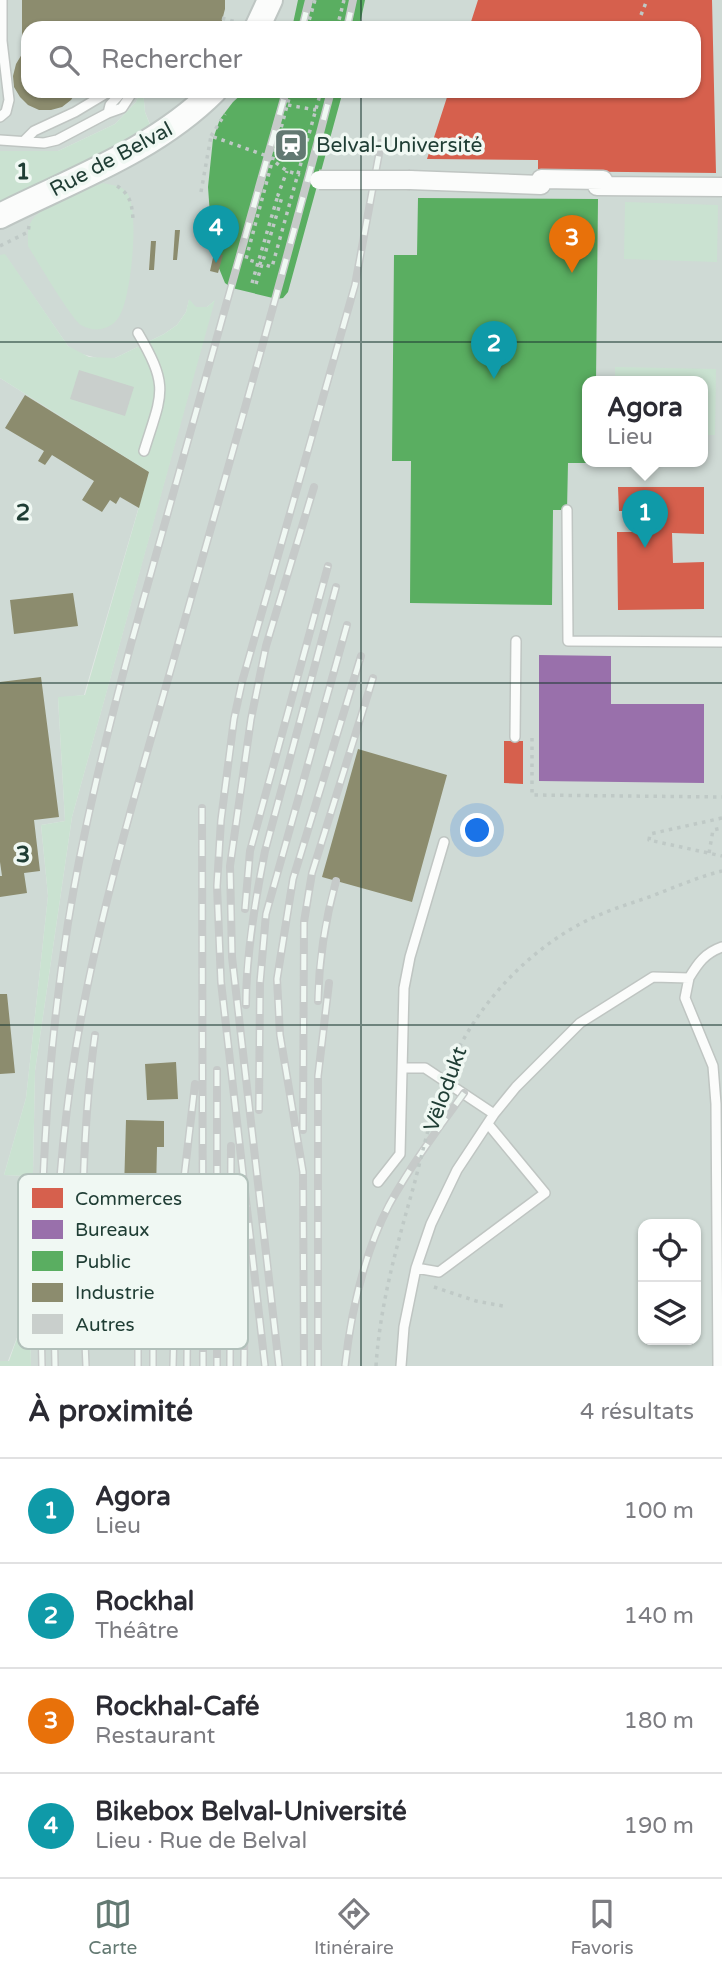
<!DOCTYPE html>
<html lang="fr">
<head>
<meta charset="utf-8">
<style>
  body { margin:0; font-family:"Varela Round",sans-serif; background:#f2f2f3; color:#2b2b33 }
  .controls { position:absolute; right:21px; bottom:21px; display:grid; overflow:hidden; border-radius:14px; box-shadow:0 2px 5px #0004 }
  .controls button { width:63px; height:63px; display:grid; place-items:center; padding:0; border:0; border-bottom:2px solid #e1e1e2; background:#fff; color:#2b2b33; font:35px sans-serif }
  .you { position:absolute; left:478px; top:831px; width:24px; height:24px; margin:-18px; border:5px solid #fff; border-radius:50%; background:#1a73e8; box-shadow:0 0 0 10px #1a73e833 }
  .badge { display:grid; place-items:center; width:46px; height:46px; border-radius:50%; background:#637972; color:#fff; font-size:23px; font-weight:700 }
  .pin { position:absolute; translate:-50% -58px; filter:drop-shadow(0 2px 4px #0008) }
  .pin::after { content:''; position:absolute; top:37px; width:24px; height:21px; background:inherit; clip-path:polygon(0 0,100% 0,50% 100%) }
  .popup { position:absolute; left:582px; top:376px; width:126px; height:91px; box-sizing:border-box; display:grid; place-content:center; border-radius:14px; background:#fff; filter:drop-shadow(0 2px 5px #0005); font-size:23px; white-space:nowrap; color:#7c7c81 }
  .popup b { font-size:26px; color:#2b2b33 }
  .popup::after { content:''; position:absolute; left:50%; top:100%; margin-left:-14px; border:14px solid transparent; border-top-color:#fff }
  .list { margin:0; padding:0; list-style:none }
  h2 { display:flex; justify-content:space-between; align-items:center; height:91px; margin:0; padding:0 28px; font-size:30px }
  h2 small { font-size:23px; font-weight:400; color:#7c7c81 }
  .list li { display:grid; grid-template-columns:46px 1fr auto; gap:21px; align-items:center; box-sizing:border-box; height:105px; padding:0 28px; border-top:2px solid #e1e1e2 }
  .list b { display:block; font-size:26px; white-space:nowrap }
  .list p { margin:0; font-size:23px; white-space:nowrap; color:#7c7c81 }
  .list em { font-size:23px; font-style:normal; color:#7c7c81 }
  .icon { flex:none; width:38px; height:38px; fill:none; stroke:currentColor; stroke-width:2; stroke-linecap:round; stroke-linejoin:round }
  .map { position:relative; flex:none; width:722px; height:1366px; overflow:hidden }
  .search { position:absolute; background:#fff; box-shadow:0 2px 5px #0004; left:21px; right:21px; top:21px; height:77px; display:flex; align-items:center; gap:18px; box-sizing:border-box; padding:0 24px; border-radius:21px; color:#7c7c81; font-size:26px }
  .sheet { height:511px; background:#fff }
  nav { display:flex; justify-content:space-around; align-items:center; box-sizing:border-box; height:98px; border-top:2px solid #e1e1e2; background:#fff; font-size:19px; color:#7c7c81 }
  nav a { display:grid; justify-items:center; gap:4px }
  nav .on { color:#637972 }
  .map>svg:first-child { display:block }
  .built { fill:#cfdad5; fill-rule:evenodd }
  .green { fill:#cae2d1 }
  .shops { fill:#d6604d }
  .offices { fill:#9970ab }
  .public { fill:#5aae61 }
  .industry { fill:#8c8c6e }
  .building { fill:#c9cfcc }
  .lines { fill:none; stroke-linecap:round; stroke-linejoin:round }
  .lane-casing { stroke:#bfc5c2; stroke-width:12 }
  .street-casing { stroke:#bfc5c2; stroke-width:21 }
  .secondary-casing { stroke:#bec6c3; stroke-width:28 }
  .path { stroke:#bfc9c6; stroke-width:3.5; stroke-dasharray:3.5 5; stroke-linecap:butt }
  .lane { stroke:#fbfcfb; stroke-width:9 }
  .street { stroke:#fbfcfb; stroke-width:18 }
  .secondary { stroke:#fbfcfb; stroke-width:24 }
  .rail-casing { stroke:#c6cac9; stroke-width:8 }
  .rail { stroke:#f0f8f3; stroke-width:5; stroke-dasharray:16; stroke-linecap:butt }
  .street-bridge-casing { stroke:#bfc5c2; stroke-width:21; stroke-linecap:butt }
  .path-bridge { stroke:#bfc9c6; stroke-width:3.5; stroke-dasharray:3.5 5; stroke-linecap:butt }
  .street-bridge { stroke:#fbfcfb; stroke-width:18 }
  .grid { fill:none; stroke:#1f3d34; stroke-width:2; stroke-opacity:0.55 }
  .labels { text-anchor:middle; stroke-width:7; stroke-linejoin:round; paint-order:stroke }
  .poi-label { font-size:21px; fill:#1f3d34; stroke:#f0f8f3; text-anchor:start }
  .street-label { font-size:21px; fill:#1f3d34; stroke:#f0f8f3 }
  .key { fill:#f0f8f3; stroke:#b1c0ba; stroke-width:2 }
  .key-label { font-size:19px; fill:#1f3d34 }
  .grid-label { font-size:23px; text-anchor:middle; font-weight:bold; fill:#1f3d34; stroke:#f0f8f3; stroke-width:7; stroke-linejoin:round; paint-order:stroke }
</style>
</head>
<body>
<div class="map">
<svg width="722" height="1366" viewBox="0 0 722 1366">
  <rect width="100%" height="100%" fill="#e2e8e5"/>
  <path class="built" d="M0,0h722v1366h-691l-1,-40 5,-255 37,-254 142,-516 -7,6h-12l-6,-7 -3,12 -9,13 -13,9 -49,24 -14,1 -23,-6 -10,-7 -63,-91h-5v-52l152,-74 -7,-17 -2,-21h551v-63h-666v63h113l-5,11 -21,22 -57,27 -11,1 -47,-1zM587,382h116v80h-116zM643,1224h53v116h-53z
    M0,378l149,94 -65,223 -26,3 7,123 -24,4 7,71 -22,202 -22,77 20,1 -3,151 -13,34h-8z"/>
  <path class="green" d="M141,91h2l2,21 7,18 -152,73v-52h58l57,-27 21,-22z
    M103,183c8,2 18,2 24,10 13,18 4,100 -6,120 -7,16 -25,21 -40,12 -9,-5 -45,-66 -53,-79 0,-7 -1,-16 2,-22 9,-20 53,-34 73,-41z
    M625,202l93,3 -1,57 -93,-3z
    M5,254l63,92 21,11 26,1 49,-24 13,-9 9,-13 3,-13 7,8h11l8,-7 -143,517 -37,254 -5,255 1,40h-31v-5h9l12,-34 3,-151 -20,-1 22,-77 22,-202 -7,-71 24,-4 -7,-124 27,-2 64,-223 -149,-94v-123z
    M615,367l101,2 -1,66h-12v-53h-88z"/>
  <path class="shops" d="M478,0h234l4,173 -178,-2v-11l-111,-1 22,-68h245v-63h-225z
    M618,487h86v47l-32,-1 1,30 31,-1v47l-86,1 -1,-78h27v-21h-25z
    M504,741h19v43l-19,-1z"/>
  <path class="offices" d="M539,655l72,1v48h93v79l-165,-2z"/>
  <path class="public" d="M298,0h67l-6,28h-67z
    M245,91h98l-55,201 -5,6 -6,1 -45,-11 -7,-5 -9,-22 -5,-32 -3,-42 5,-48 7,-20 13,-17z
    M418,198l180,1 -2,183h-9v81h-19l-1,47h-14l-1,95 -142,-2 1,-142h-19l2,-206h23z"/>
  <path class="industry" d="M22,0h203v9l-5,19 -17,-4 -1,4h-174v63h49l-6,9 -9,7 -11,3h-12l-11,-5 -8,-8 -6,-10 -1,-11 3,-12 6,-10z
    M175,230h5l-3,30h-4z
    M151,241h5l-2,29h-5z
    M214,253l9,2 -5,18 -8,-2z
    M25,395l124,77 -10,36 -19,-11 -4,7 -6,-4 -8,12 -20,-12 12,-19 -42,-26 -7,10 -7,-4 6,-10 -39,-23z
    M73,593l5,33 -64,8 -4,-34z
    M41,677l18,140 -25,3 6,51 -16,2 3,20 -27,4v-21h2l-2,-14v-180z
    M358,749l89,26 -35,127 -90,-25z
    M0,994h7l8,79 -15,1z
    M176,1062l2,37 -31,1 -2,-36z
    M126,1120l38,1v26h-7l-1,44 -32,-1z"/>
  <path class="building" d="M79,370l55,17 -9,29 -55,-17z"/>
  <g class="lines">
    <g class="lane-casing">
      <path id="lane" d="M108,113l2,-8 13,-14
        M0,117l6,-5 3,-12 -7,-59v-41
        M0,140l44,3 13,-3 51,-27 14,-5 11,-17
        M25,140l9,-9 41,-19 35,-21
        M138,333c32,55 24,60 6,118
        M567,510l1,131 154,1
        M515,737l1,-96
        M689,978l-4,20 28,68 3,38 2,262
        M403,1068h22l69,46
        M378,1182l22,-28 4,-166 6,-31 34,-115
        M416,1268l23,4 106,-79 -57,-69
        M401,1366l3,-39 12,-59 15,-44 26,-54 37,-56 22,-27 64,-64 73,-46 36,1c9,-15 16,-25 33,-31"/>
    </g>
    <g class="street-casing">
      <path id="street" d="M410,180l131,5v-6l62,1
        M597,186l125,1"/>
    </g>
    <g class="secondary-casing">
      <path id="secondary" d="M257,28l13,-28
        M0,216c74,-37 155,-66 214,-125"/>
    </g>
    <path class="path" d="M641,15l6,-15
      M307,28l8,-28
      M337,28l7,-28
      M291,91l-45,168 26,8 49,-176
      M288,105l28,5
      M211,136l14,-22
      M117,186c13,8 15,18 16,33
      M201,192l10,-56 56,20 20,15 13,4
      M0,246l28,-14 1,-6
      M252,283l26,-88
      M256,284l26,-87 -4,-2 9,-24
      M532,738v57l190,2
      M722,818l-72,16 -1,6 73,16
      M709,853l4,-23 9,-2
      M434,1287l42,14 27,5"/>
    <use href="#lane" class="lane"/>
    <use href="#street" class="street"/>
    <use href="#secondary" class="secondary"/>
    <g class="rail-casing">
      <path id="rail" d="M302,28l7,-28
        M347,28l6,-28
        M202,808l1,558
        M245,909l5,-58 78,-285
        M318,1001c1,-41 7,-80 18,-120
        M246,1005c0,-51 9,-104 19,-154l71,-264
        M217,1070v296
        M259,1110l1,-127 6,-69 81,-289
        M303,1130l1,-208 8,-49 61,-195
        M42,1366c-4,-148 3,-296 26,-443 15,-94 38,-186 63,-279l155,-553
        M55,1366c-3,-125 6,-251 31,-373 25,-123 62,-242 96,-363 51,-179 102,-358 149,-539
        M86,1366c-5,-111 -6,-221 9,-331
        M138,1366v-60
        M153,1366v-59
        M173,1366l3,-119 19,-163
        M187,1366l1,-150
        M230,1366l1,-220
        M244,1366l1,-98
        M265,1366l-44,-384 -4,-96 4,-66 13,-101 8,-37 113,-397 26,-142
        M279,1366l-47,-409 -2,-91 21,-147 15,-73 48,-159
        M304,1366l-1,-194 -23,-137 -3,-56 16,-100 68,-223
        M318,1366v-290l11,-93
        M345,1366c6,-54 19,-112 44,-161 22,-40 49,-76 75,-112"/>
    </g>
    <use href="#rail" class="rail"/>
    <g class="street-bridge-casing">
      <path id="street-bridge" d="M319,180h91"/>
    </g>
    <path class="path-bridge" d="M222,18l35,10
      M376,1366c4,-62 21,-121 38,-181 10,-38 18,-76 33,-112 27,-66 81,-125 145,-155 20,-9 40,-15 60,-22 23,-9 46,-19 70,-25"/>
    <use href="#street-bridge" class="street-bridge"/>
  </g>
  <path class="grid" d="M361,0v28M361,91v1275M0,342h722M0,683h722M0,1025h722"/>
  <defs>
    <g id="station-square" transform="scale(1.75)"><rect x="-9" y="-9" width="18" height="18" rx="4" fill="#637972" stroke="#f0f8f3"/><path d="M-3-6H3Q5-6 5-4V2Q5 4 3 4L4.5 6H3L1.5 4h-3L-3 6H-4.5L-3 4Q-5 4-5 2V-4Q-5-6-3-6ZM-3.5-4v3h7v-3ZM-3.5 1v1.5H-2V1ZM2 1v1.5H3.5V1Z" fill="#fff"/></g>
  </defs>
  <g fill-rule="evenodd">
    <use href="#station-square" x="291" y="145"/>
  </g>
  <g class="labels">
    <g class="poi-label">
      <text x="316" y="152">Belval-Université</text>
    </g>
    <g class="street-label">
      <text transform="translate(111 159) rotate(-28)" y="7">Rue de Belval</text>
      <text transform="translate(445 1089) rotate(-70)" y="7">Vëlodukt</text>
    </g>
  </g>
  <rect x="18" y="1174" width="230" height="175" rx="10" class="key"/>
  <rect x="32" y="1188" width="31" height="20" fill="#d6604d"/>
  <rect x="32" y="1220" width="31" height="19" fill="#9970ab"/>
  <rect x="32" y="1251" width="31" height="20" fill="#5aae61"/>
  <rect x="32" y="1283" width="31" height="19" fill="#8c8c6e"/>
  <rect x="32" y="1314" width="31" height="20" fill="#c9cfcc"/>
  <g class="key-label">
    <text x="75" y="1205">Commerces</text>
    <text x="75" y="1236">Bureaux</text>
    <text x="75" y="1268">Public</text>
    <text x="75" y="1299">Industrie</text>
    <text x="75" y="1331">Autres</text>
  </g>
  <g class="grid-label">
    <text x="23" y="179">1</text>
    <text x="23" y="520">2</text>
    <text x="23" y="862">3</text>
  </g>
</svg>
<div class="controls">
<button><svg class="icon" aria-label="locate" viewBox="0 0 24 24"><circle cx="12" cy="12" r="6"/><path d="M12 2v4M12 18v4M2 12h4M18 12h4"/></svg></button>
<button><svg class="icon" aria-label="layers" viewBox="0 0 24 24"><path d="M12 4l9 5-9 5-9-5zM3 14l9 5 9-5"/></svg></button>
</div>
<div class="you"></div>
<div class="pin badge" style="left:645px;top:548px;background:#0f9aa8">1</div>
<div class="popup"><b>Agora</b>Lieu</div>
<div class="pin badge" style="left:494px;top:379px;background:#0f9aa8">2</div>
<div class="pin badge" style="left:572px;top:273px;background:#e8710a">3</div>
<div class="pin badge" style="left:216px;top:263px;background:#0f9aa8">4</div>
<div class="search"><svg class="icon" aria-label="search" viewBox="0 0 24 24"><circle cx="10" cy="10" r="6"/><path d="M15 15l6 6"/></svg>Rechercher</div>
</div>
<section class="sheet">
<h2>À proximité<small>4 résultats</small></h2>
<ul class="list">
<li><span class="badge" style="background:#0f9aa8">1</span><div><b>Agora</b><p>Lieu</p></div><em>100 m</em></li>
<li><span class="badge" style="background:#0f9aa8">2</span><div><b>Rockhal</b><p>Théâtre</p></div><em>140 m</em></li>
<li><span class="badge" style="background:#e8710a">3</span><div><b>Rockhal-Café</b><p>Restaurant</p></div><em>180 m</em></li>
<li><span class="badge" style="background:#0f9aa8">4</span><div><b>Bikebox Belval-Université</b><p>Lieu · Rue de Belval</p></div><em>190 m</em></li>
</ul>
</section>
<nav>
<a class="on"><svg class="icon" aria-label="map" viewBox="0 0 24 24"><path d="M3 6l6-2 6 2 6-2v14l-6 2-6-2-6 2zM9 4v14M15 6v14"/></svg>Carte</a>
<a><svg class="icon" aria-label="directions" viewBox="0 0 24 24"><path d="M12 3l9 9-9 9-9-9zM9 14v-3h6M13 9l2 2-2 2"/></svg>Itinéraire</a>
<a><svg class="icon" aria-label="saved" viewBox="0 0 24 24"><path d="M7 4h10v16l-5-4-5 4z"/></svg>Favoris</a>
</nav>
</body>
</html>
